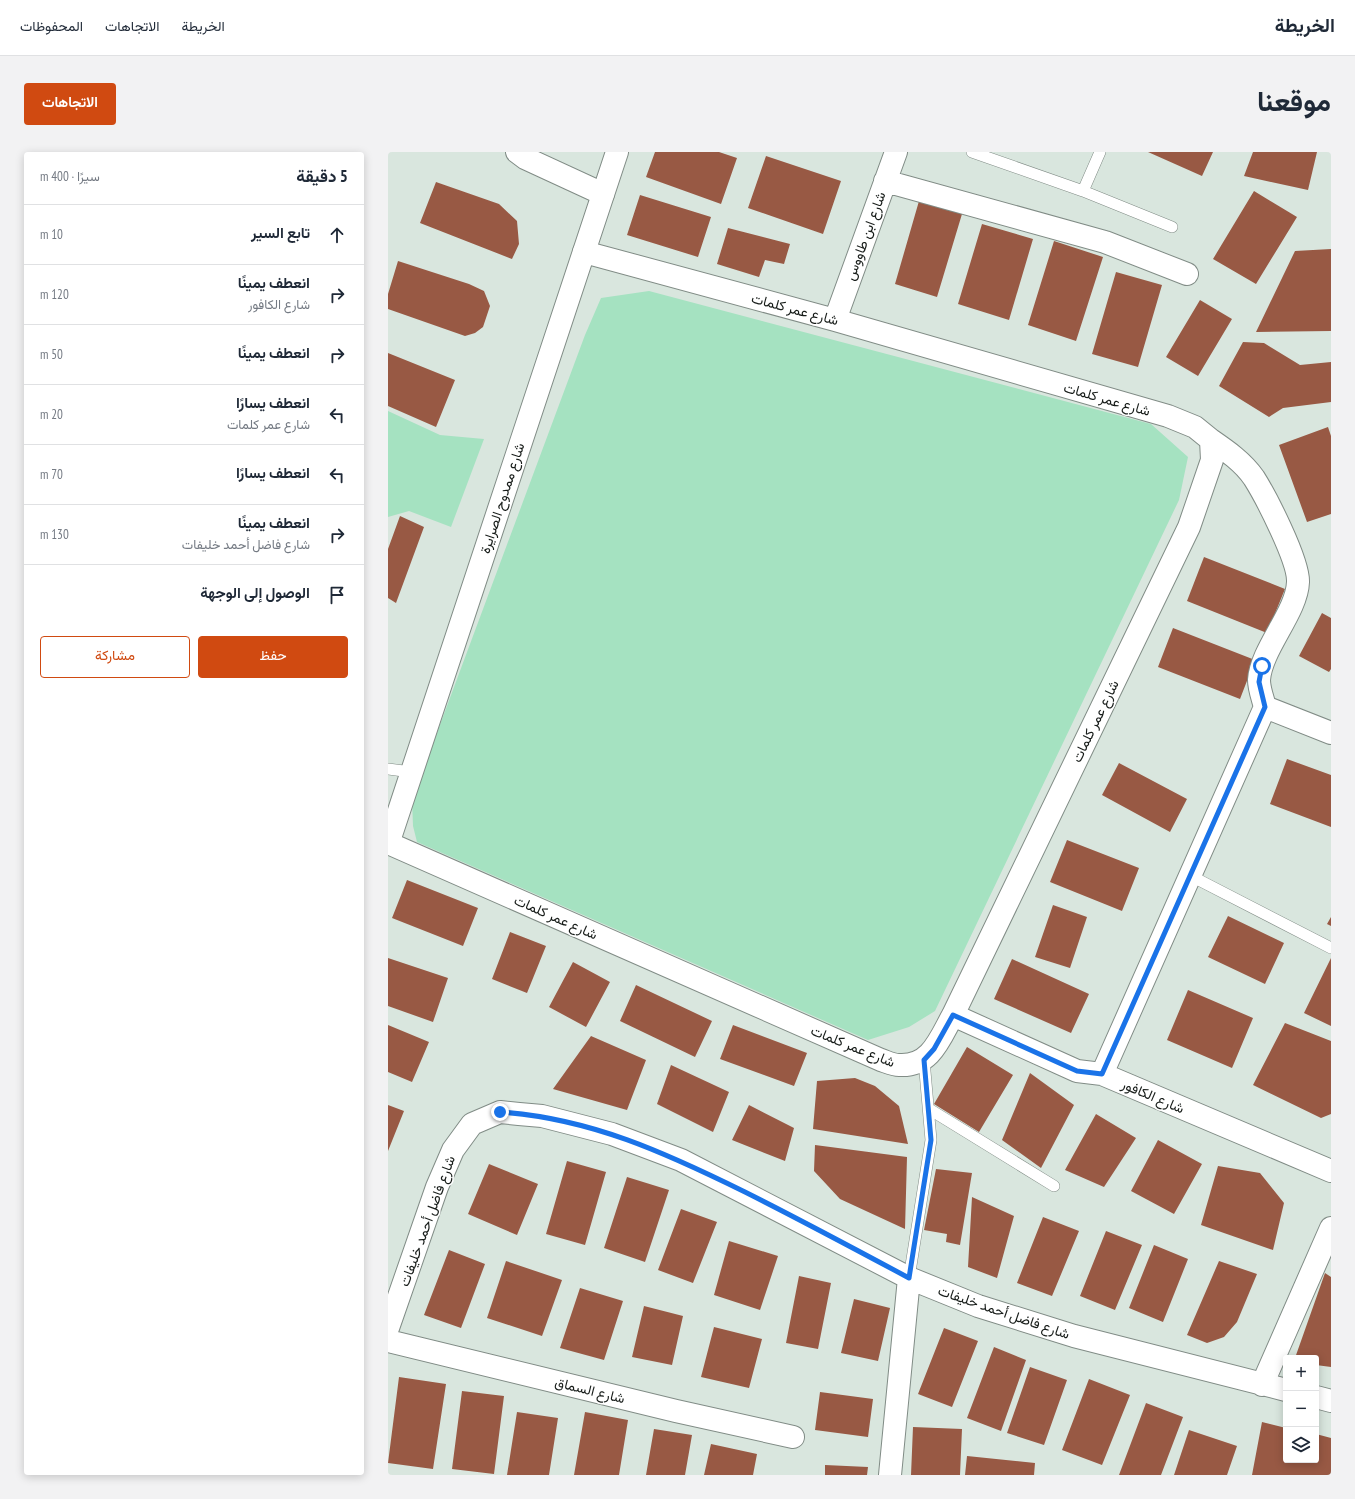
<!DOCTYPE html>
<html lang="ar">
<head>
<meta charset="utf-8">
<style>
  body { margin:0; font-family:"PT Sans Narrow",Vazirmatn,sans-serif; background:#f2f2f3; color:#1f2937; direction:rtl }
  .controls { position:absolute; right:12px; bottom:12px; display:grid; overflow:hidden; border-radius:4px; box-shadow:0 2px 10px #0003 }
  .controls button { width:36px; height:36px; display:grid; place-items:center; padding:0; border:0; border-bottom:1px solid #e0e1e3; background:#fff; color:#1f2937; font:20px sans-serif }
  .stop { position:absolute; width:12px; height:12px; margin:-9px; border:3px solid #1a73e8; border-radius:50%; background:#fff }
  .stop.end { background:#1a73e8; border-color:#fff; box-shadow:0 1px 4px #0008 }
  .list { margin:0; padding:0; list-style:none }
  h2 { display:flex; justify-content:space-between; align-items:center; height:52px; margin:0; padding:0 16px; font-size:17px }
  h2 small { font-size:13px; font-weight:400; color:#747a83 }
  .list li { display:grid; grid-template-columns:26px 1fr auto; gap:12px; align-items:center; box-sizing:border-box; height:60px; padding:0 16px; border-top:1px solid #e0e1e3 }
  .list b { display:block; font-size:15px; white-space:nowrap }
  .list p { margin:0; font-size:13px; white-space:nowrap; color:#747a83 }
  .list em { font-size:13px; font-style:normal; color:#747a83 }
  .actions { display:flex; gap:8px; padding:12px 16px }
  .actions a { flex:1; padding:9px 0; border:1px solid #d04a11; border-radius:4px; text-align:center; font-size:14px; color:#d04a11 }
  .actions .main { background:#d04a11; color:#fff }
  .icon { flex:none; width:22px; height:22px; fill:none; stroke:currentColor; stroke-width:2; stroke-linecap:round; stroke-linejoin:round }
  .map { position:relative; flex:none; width:943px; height:1323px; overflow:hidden; direction:ltr; border-radius:4px }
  header { display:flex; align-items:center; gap:24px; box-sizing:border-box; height:56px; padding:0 20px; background:#fff; border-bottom:1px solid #e0e1e3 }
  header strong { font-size:19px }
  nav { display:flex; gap:22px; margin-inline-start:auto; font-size:14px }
  .intro { display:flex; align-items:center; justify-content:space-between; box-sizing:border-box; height:96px; padding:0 24px }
  h1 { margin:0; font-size:28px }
  .button { padding:10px 18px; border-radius:4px; background:#d04a11; color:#fff; font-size:14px; font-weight:700 }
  main { display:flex; gap:24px; padding:0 24px }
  aside { flex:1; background:#fff; border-radius:4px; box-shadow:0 2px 10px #0003 }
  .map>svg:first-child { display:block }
  .green { fill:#a5e2c1 }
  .building { fill:#985944 }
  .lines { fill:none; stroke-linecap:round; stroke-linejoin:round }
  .service-casing { stroke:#818c86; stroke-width:12 }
  .minor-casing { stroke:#818c86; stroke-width:24 }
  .tertiary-casing { stroke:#818c86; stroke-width:24 }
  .service { stroke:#fff; stroke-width:11 }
  .minor { stroke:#fff; stroke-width:22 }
  .tertiary { stroke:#fff; stroke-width:22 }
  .route { stroke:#1a73e8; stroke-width:5 }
  .labels { text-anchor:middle; stroke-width:3; stroke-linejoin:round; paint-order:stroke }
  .street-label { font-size:14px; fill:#171c19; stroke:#fff }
</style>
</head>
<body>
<header>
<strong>الخريطة</strong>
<nav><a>الخريطة</a><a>الاتجاهات</a><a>المحفوظات</a></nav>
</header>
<div class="intro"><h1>موقعنا</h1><a class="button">الاتجاهات</a></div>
<main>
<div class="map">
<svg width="943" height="1323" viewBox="0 0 943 1323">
  <rect width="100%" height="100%" fill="#d9e6de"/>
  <path class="green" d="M261,139l502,133 37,33 -9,43 -244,511 -26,16 -41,13 -451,-198 -4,-16 -1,-26 173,-465 16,-37z
    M0,259l52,24 44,4 -33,88 -42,-16 -21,6z"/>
  <path class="building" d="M267,0h64l18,6 -16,46 -75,-27z
    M760,0h65l-11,24z
    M865,0h64l-9,38 -64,-14z
    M378,4l75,25 -18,53 -75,-26z
    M48,30l63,22 18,17 2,23 -7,15 -92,-36z
    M866,39l43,26 -41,67 -43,-25z
    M252,43l71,22 -13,40 -71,-22z
    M531,49l43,13 -25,83 -42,-13z
    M594,72l51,15 -24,81 -51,-16z
    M340,76l62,16 -6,20 -19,-4 -6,17 -42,-13z
    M666,89l49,16 -27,84 -48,-16z
    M943,97v82l-75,1 39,-81z
    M10,109l71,23 15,7 6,15 -7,21 -8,6 -10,3 -77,-27v-15z
    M728,120l46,13 -24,82 -46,-13z
    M812,148l32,19 -34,57 -32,-19z
    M855,190l21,1 36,22 31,-3v40l-48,6 -14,9 -50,-31z
    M0,201l67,27 -19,47 -48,-21z
    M940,275l3,9v78l-24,8 -28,-77z
    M12,364l24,11 -28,76 -8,-5v-49z
    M816,405l81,32 -18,44 -80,-32z
    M934,461l9,5v51l-2,3 -30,-16z
    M785,476l82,32 -15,39 -82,-32z
    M899,607l44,16v52l-61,-23z
    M731,611l68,36 -17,33 -68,-37z
    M679,688l72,28 -17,43 -72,-29z
    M19,728l71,28 -15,38 -71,-28z
    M665,753l34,12 -17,51 -35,-11z
    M840,764l56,27 -19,41 -57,-27z
    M943,765v9l-4,-2z
    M122,780l36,14 -19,47 -35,-14z
    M0,806l60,20 -15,44 -45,-16z
    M943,806v68l-27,-13z
    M624,807l77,35 -18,39 -77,-34z
    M185,810l37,20 -24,45 -37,-20z
    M248,833l76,36 -17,36 -75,-36z
    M800,838l65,28 -21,50 -65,-28z
    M897,871l46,18v73l-10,4 -68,-33z
    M0,873l41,17 -17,40 -24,-10z
    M345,873l74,28 -13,33 -74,-27z
    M203,884l55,24 -19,50 -74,-21z
    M579,895l46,28 -34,57 -45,-28z
    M283,913l58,27 -16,40 -56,-28z
    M642,921l44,32 -33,63 -39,-28z
    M467,926l20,8 24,20 9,38 -95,-15 4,-48z
    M0,953l16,6 -16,40z
    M361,953l45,23 -9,33 -53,-21z
    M708,962l40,24 -32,49 -39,-17z
    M770,988l44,24 -28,50 -43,-23z
    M427,993l92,12 -2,72 -65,-30 -26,-28z
    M179,1009l39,11 -21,73 -39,-11z
    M101,1012l49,20 -21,51 -49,-21z
    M830,1014l42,7 24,30 -11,47 -72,-25z
    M548,1017l36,4 -12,72 -14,-3 1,-8 -23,-4z
    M239,1025l42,13 -24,72 -41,-14z
    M584,1045l42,19 -17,62 -29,-11z
    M293,1057l36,13 -24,61 -35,-13z
    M655,1065l36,14 -27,65 -35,-13z
    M718,1079l36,14 -27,65 -35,-14z
    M341,1089l49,15 -18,54 -46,-15z
    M766,1093l34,14 -25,63 -34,-14z
    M61,1098l36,14 -24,64 -37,-13z
    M118,1109l56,19 -20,56 -55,-18z
    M831,1109l38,13 -20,48 -13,15 -17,6 -20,-8z
    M937,1121l6,4v90l-15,-2v-7h-21z
    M411,1124l32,7 -13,66 -32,-6z
    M192,1136l43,13 -19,59 -44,-12z
    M466,1147l36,9 -12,53 -37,-8z
    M256,1154l39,10 -11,49 -40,-8z
    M326,1175l48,12 -13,49 -48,-11z
    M556,1176l34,13 -26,66 -34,-13z
    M606,1195l32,13 -25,71 -34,-13z
    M642,1215l37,13 -23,65 -37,-12z
    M11,1225l47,7 -13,85 -45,-6z
    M701,1227l41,16 -28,70 -40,-15z
    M74,1239l42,5 -10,78 -42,-5z
    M432,1240l53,7 -5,38 -53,-7z
    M758,1251l37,14 -22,58h-42z
    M129,1260l41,6 -9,57h-42z
    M197,1260l43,8 -9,55h-45z
    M874,1270l24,6v32h30v-26l15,4v37h-79z
    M525,1275l49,2 -2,46h-49z
    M266,1277l38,6 -7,40h-39z
    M801,1278l48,16 -10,29h-53z
    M323,1292l46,10 -4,21h-49z
    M579,1304l68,7 -1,12h-69z
    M437,1313l43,2 -1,8h-42z"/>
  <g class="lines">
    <g class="service-casing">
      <path id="service" d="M584,0l111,39 89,36
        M695,39l17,-39
        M0,617l23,3
        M803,724l140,72
        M541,957l125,77
        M521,1126l22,-138 -7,-80"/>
    </g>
    <g class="minor-casing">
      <path id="minor" d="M129,0l8,6 78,36
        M497,29l220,61 82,32
        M447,168l61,-168
        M823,288c16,11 32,22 43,38 12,19 45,83 44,104 -1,30 -37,67 -39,98 0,9 4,19 6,27
        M943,581l-66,-26 -163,367 229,97
        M0,691l493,217c6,2 12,5 18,5 32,2 41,-27 54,-50l236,-488 23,-67 -1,-20 -16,-13 -27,-11 -333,-96 -251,-68
        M565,863l124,56 25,3
        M0,1176l49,-141 16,-37 19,-26 28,-12 19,2 23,2 70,18 69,26 228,118 69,28 96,30 212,54
        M0,1189l288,70 117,26
        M874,1233l69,-157
        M928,1245l15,4
        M502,1323l19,-197"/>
    </g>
    <g class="tertiary-casing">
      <path id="tertiary" d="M0,692l229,-692"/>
    </g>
    <use href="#service" class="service"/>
    <use href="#minor" class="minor"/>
    <use href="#tertiary" class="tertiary"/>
  </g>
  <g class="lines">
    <path class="route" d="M112,960c90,6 166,41 245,80 56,28 110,57 164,86l22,-138 -7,-80 10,-11 19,-34 124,56 25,3 163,-367 -6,-25 3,-16"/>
  </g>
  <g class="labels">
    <g class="street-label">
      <text transform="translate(477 84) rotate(-70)" y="5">شارع ابن طاووس</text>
      <text transform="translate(407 157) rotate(15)" y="5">شارع عمر كلمات</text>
      <text transform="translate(719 247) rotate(16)" y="5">شارع عمر كلمات</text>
      <text transform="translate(114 346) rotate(-72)" y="5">شارع ممدوح الصرايرة</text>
      <text transform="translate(707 569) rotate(-64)" y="5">شارع عمر كلمات</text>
      <text transform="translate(168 765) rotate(24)" y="5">شارع عمر كلمات</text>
      <text transform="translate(465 894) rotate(22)" y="5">شارع عمر كلمات</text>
      <text transform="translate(765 944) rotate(23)" y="5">شارع الكافور</text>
      <text transform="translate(39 1069) rotate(-70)" y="5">شارع فاضل أحمد خليفات</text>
      <text transform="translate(616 1160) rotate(19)" y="5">شارع فاضل أحمد خليفات</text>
      <text transform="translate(202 1238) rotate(14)" y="5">شارع السماق</text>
    </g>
  </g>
</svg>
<div class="controls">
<button>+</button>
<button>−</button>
<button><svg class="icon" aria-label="layers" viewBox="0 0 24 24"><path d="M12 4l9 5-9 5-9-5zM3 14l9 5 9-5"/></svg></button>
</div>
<div class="stop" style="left:874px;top:514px"></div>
<div class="stop end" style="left:112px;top:960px"></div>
</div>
<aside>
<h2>5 دقيقة<small>سيرًا · 400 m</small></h2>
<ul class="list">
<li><svg class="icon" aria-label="ahead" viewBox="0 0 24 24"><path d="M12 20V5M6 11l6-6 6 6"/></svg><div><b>تابع السير</b></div><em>10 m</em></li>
<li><svg class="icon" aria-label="right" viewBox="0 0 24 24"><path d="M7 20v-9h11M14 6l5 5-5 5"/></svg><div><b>انعطف يمينًا</b><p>شارع الكافور</p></div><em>120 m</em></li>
<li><svg class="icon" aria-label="right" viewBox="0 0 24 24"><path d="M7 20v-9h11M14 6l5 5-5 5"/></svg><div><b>انعطف يمينًا</b></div><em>50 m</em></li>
<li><svg class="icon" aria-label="left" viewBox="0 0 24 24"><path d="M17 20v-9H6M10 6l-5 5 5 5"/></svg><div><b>انعطف يسارًا</b><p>شارع عمر كلمات</p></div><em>20 m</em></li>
<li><svg class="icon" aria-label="left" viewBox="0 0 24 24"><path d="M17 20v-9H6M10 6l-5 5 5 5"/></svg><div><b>انعطف يسارًا</b></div><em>70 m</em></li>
<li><svg class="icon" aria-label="right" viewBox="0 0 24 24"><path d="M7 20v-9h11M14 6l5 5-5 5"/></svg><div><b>انعطف يمينًا</b><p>شارع فاضل أحمد خليفات</p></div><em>130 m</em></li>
<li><svg class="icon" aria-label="arrive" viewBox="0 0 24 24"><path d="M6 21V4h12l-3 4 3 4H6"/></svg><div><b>الوصول إلى الوجهة</b></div></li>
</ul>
<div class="actions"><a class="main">حفظ</a><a>مشاركة</a></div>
</aside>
</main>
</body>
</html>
